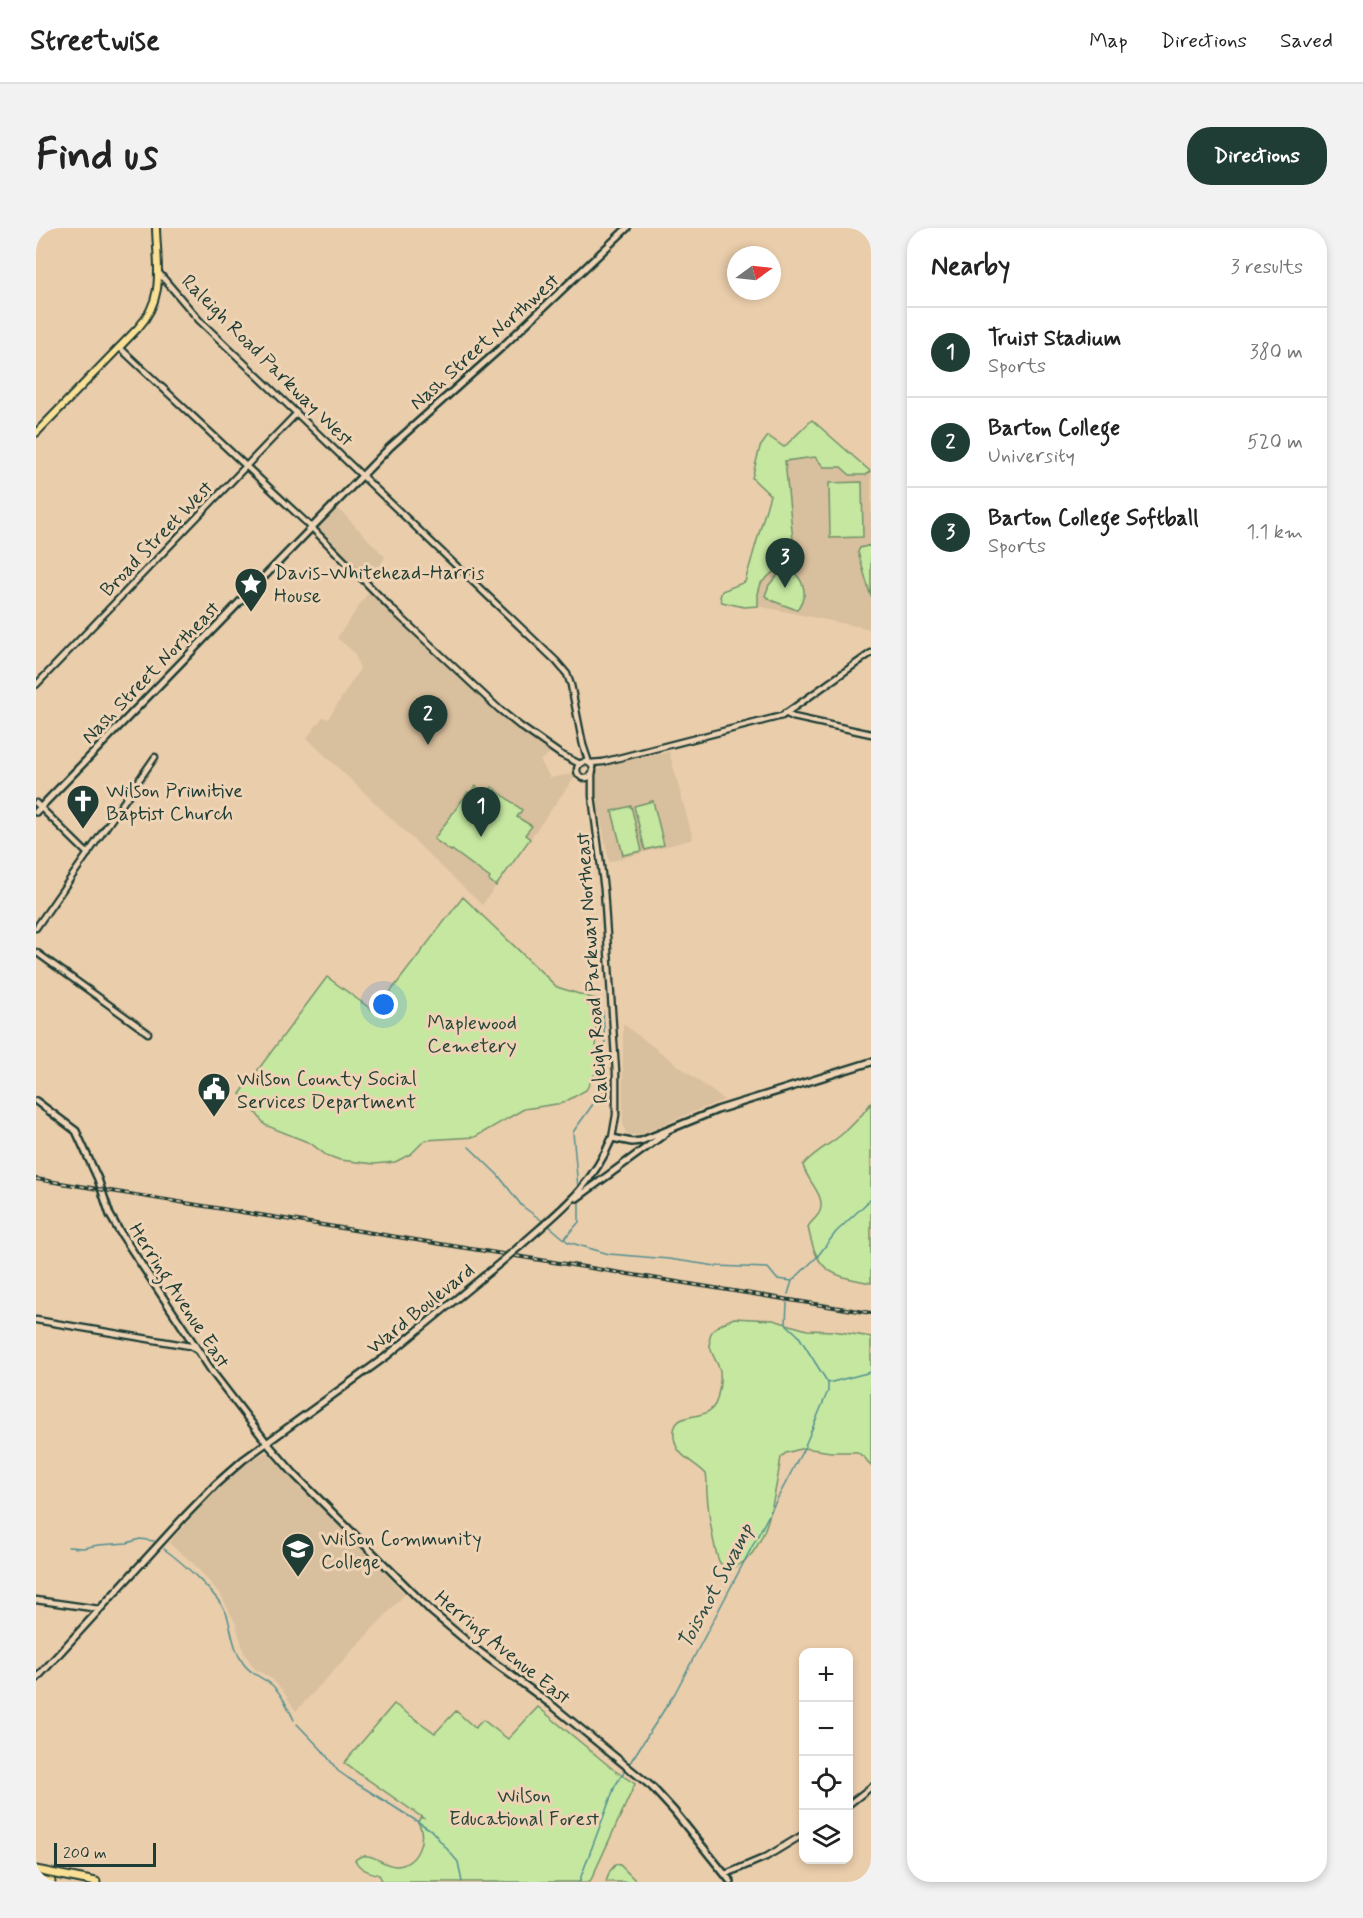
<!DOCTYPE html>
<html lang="en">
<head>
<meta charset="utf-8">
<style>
  body { margin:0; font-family:Mynerve,sans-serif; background:#f2f2f2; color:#222 }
  .controls { position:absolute; right:18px; bottom:18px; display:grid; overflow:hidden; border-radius:12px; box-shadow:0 3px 9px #0003 }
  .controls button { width:54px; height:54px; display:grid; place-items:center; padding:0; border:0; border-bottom:2px solid #e0e0e0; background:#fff; color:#222; font:30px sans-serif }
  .compass { position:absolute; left:691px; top:18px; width:54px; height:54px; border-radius:50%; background:#fff; box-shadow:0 3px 9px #0003; rotate:75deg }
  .scale { position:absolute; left:18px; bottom:15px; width:102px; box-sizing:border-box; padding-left:6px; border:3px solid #1f3d34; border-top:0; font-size:16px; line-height:21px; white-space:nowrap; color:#1f3d34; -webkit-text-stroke:4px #eed3b5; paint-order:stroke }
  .you { position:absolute; left:348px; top:777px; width:21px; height:21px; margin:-15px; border:4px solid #fff; border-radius:50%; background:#1a73e8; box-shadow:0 0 0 9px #1a73e833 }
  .badge { display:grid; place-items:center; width:39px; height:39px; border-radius:50%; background:#1f3d34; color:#fff; font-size:20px; font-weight:700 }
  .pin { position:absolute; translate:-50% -50px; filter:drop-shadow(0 2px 3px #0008) }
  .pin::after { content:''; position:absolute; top:32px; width:21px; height:18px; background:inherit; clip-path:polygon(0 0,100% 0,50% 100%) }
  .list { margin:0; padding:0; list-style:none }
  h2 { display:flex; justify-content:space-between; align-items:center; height:78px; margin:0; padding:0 24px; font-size:26px }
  h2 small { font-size:20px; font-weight:400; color:#767676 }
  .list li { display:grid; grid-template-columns:39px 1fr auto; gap:18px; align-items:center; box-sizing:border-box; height:90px; padding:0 24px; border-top:2px solid #e0e0e0 }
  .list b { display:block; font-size:22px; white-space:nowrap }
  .list p { margin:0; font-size:20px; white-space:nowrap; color:#767676 }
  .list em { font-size:20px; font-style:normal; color:#767676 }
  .icon { flex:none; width:33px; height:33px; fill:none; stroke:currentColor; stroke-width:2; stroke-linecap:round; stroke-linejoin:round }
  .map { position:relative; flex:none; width:835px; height:1654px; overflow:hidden; border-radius:24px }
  header { display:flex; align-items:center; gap:36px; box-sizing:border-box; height:84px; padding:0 30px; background:#fff; border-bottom:2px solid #e0e0e0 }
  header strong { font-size:28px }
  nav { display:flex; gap:33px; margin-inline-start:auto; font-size:21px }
  .intro { display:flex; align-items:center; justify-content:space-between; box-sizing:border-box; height:144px; padding:0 36px }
  h1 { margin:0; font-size:42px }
  .button { padding:15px 27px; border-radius:24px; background:#1f3d34; color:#fff; font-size:21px; font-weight:700 }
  main { display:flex; gap:36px; padding:0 36px }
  aside { flex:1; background:#fff; border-radius:24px; box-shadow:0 3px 9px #0003 }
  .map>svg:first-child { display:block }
  .built { fill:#d8bf9d }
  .green { fill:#c5e7a0; stroke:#72926a; stroke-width:1.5 }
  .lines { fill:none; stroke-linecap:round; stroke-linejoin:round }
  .stream { stroke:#539091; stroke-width:1.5 }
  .tertiary-casing { stroke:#1f3d34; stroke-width:9 }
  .secondary-casing { stroke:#1f3d34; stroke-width:10 }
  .primary-casing { stroke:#1f3d34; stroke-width:10 }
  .trunk-casing { stroke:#1f3d34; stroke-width:11 }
  .tertiary { stroke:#eed3b5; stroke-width:4.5 }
  .secondary { stroke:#eed3b5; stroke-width:5 }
  .primary { stroke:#fadf96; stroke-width:6 }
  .trunk { stroke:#fadf96; stroke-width:7 }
  .rail-casing { stroke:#1f3d34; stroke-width:4 }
  .rail { stroke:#eed3b5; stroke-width:1.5; stroke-dasharray:4.5; stroke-linecap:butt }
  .secondary-bridge-casing { stroke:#1f3d34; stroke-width:10; stroke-linecap:butt }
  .secondary-bridge { stroke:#eed3b5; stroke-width:5 }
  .labels { text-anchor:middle; stroke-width:6; stroke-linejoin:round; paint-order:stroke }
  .street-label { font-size:20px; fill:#1f3d34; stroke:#eed3b5 }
  .poi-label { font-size:20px; fill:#1f3d34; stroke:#eed3b5; text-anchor:start }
  .park-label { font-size:20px; fill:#274639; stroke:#eed3b5 }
  .water-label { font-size:21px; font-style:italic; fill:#284b44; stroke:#eed3b5 }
</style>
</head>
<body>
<header>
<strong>Streetwise</strong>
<nav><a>Map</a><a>Directions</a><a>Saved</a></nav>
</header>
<div class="intro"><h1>Find us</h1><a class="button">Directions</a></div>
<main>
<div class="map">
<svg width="835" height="1654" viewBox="0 0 835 1654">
  <rect width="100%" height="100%" fill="#eacdab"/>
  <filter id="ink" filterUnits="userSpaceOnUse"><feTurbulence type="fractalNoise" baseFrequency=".0167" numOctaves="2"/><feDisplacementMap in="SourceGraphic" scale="12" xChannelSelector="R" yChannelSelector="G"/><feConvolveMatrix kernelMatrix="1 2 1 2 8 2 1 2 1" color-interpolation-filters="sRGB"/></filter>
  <g filter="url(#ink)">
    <path class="built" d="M779,229l51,18 5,-5v159l-113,-23v-12l3,-11 21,-19 11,-24 -9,-79z
      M301,279l48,50 -15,25 -54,-54z
      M335,361l102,99 41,36 38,28 -12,8 10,18 23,-4 1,4 -92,127 -175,-167 16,-21 5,2 32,-50 -6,-17 -17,-14z
      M633,524l24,87 -84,23 -13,-67 -1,-21 3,-4 14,-7z
      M587,796l101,76 -27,10 -57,25 -14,-1 -3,-10z
      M231,1224l138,142 -109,117 -13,-20 -11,-12 -17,-10 -11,-16 -8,-29 -15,-29 -28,-32 -24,-20 34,-39 32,-32 23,-16z"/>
    <path class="green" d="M776,192l58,51 -4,4h-16l-9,-8h-17l-9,-10 -30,4 8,79 -11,24 -21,19 -3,11v12l-14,1 -22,-5 -2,-5 2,-6 23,-9 25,-87 -18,-17 8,-31 8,-11 16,11z
      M826,254l1,55 -33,1 -1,-55z
      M835,317v52l-13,-45 2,-4z
      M749,339c11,4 20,16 19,28 -1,5 -4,10 -7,15l-24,-9 -8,-5 4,-11z
      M440,558l10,8 6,-7 30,23 -5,7 15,9 -7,9 5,4 -34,47 -7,-6 1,-2 -38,-28 -1,1 -17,-12 34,-47 2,2z
      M617,573l11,44 -19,5 -11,-44z
      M595,578l11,45 -19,4 -11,-44z
      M427,669l94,90 38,12 2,71 -11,20 -23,13 -39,6 -49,28 -50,3 -14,14 -16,8 -21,2 -34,-4 -14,-5 -16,-12 -45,-18 -17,-23 -8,-8 87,-117 48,35z
      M835,875v180c-42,-8 -54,-11 -63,-56 3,-6 10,-10 12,-16 6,-16 -14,-31 -17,-46 11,-13 25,-19 38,-30 12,-9 21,-20 30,-32z
      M698,1090l39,2 34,10 26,1 38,6v129l-6,-8 -8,-6h-26l-27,-4 -18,5 -5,4c-5,30 -13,99 -47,110 -6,2 -12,0 -15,-6 -6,-15 -11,-52 -12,-68 -1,-7 1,-12 -1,-19 -11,-13 -30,-16 -32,-37 -3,-32 36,-10 43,-38 2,-8 4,-19 3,-28 -1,-5 -5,-11 -7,-16 -10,-23 2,-29 21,-37z
      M358,1476l41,29 21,-22 19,17 8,-8 25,19 30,-32 76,63 21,14 -45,98h-207l-4,-7c-10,-3 -19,-5 -24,-15 4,-3 7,-5 13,-4 9,1 15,9 27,10 21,1 33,-27 23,-44l2,-4h3l-79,-55z
      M580,1636l4,1 17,17h-31l4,-11z"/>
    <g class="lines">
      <path class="stream" d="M433,919l29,28 24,31 22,16
        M542,960l-5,-56 33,-46 1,-6 -4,-68 -16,-8
        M512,997l20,17 41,12 60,5 47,7 52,2 9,11 15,2
        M528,1011l15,-17v-23
        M752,1066l4,-13 25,-24 19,-25 35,-33
        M792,1155l43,-11
        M32,1319l15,1 15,-3 29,-2 13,-4 14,2
        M128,1321c17,12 56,47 63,66 5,17 6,33 16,48 7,11 19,14 29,22 10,9 16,23 22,35
        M261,1496l25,26 16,21 10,7 83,52 27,32 4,20
        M543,1654l36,-96 60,-93 129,-245 24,-57v-8l-30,-48 -12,-11 1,-21"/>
      <g class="tertiary-casing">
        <path id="tertiary" d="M123,45l40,47 357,341 11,13 4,11 12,60 6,18
          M83,119l192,180 83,84 105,98 21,17 40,28 20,10
          M0,457l261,-272
          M749,485l8,4 78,17
          M541 542a8 8 0 1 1 16 0a8 8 0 1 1-16 0Z
          M554,535l13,-1 179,-46 89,-63
          M556,546v22l12,94 12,182v43l-4,23
          M0,575l52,51
          M0,700l119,-171
          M0,724l112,81
          M0,1092l154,26 7,4
          M0,1372l63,9
          M812,1577l23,-18
          M690,1646l40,-17 38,-23"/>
      </g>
      <g class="secondary-casing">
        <path id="secondary" d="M0,584l354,-365 112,-100 125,-119
          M0,873l40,30 22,48 12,36 8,14 95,144 54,70 28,32 137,137 44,37 77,57 99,81 22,24 57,71
          M541,970l89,-65
          M484,1018c40,-36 70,-56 92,-108l20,4 9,-1 76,-31 154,-48
          M0,1451l148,-162 32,-33 27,-24 145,-105 112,-92"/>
      </g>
      <g class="primary-casing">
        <path id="primary" d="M0,205l102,-105c28,-31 19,-62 18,-100"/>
      </g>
      <g class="trunk-casing">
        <path id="trunk" d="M0,1642l60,12
          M0,1651l15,3"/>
      </g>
      <use href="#tertiary" class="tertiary"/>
      <use href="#secondary" class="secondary"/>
      <use href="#primary" class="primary"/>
      <use href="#trunk" class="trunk"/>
      <g class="rail-casing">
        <path id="rail" d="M0,951l835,134"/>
      </g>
      <use href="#rail" class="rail"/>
      <g class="secondary-bridge-casing">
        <path id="secondary-bridge" d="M464,1035l20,-17"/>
      </g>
      <use href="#secondary-bridge" class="secondary-bridge"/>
    </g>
  </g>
  <defs>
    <g id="sight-pin" transform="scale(1.725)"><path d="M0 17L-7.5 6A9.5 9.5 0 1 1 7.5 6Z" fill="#1f3d34" stroke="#eed3b5"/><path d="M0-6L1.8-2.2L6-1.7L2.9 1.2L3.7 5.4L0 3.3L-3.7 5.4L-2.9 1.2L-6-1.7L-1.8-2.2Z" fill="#fff"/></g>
    <g id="church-pin" transform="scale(1.725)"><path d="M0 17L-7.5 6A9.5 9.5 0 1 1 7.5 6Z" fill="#1f3d34" stroke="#eed3b5"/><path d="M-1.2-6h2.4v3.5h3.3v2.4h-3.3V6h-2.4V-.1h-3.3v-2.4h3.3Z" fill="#fff"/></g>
    <g id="civic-pin" transform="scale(1.725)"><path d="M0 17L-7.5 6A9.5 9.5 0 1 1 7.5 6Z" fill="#1f3d34" stroke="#eed3b5"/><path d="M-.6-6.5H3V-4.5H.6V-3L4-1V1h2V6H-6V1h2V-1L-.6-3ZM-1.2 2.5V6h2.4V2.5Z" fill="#fff"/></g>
    <g id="university-pin" transform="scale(1.725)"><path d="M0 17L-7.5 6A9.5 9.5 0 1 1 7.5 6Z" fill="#1f3d34" stroke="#eed3b5"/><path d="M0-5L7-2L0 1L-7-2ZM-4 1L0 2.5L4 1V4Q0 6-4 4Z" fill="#fff"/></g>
  </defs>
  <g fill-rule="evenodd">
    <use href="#sight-pin" x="215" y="356"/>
    <use href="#church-pin" x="47" y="573"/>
    <use href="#civic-pin" x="178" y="861"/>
    <use href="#university-pin" x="262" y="1321"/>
  </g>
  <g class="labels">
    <g class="street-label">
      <text transform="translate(448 113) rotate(-42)" y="7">Nash Street Northwest</text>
      <text transform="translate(232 132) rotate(45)" y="7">Raleigh Road Parkway West</text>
      <text transform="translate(120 310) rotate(-46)" y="7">Broad Street West</text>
      <text transform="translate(114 444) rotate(-46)" y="7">Nash Street Northeast</text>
      <text transform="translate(555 740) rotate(-94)" y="7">Raleigh Road Parkway Northeast</text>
      <text transform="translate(144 1067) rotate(57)" y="7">Herring Avenue East</text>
      <text transform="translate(384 1080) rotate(-39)" y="7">Ward Boulevard</text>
      <text transform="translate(467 1419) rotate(39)" y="7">Herring Avenue East</text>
    </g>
    <g class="poi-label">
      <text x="238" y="351">Davis-Whitehead-Harris<tspan x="238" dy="23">House</tspan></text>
      <text x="70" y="569">Wilson Primitive<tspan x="70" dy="23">Baptist Church</tspan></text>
      <text x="201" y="857">Wilson County Social<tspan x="201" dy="23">Services Department</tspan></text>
      <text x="285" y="1317">Wilson Community<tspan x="285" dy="23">College</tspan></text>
    </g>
    <g class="park-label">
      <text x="436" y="801">Maplewood<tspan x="436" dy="23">Cemetery</tspan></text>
      <text x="488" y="1574">Wilson<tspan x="488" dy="23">Educational Forest</tspan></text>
    </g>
    <g class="water-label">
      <text transform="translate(679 1358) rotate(-62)" y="7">Toisnot Swamp</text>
    </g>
  </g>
</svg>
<div class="controls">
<button>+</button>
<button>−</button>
<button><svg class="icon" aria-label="locate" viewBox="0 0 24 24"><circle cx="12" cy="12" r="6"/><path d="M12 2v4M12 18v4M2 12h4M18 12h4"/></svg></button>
<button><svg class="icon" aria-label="layers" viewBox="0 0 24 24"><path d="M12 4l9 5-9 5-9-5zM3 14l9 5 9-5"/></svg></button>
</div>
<svg class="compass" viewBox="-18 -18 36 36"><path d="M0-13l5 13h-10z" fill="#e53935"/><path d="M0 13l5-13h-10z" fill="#767676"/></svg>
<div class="scale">200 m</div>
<div class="you"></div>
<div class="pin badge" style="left:445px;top:609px">1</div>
<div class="pin badge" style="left:392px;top:517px">2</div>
<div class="pin badge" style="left:749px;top:360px">3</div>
</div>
<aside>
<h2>Nearby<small>3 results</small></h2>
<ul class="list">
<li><span class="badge">1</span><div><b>Truist Stadium</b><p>Sports</p></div><em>380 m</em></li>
<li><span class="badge">2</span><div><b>Barton College</b><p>University</p></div><em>520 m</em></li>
<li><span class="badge">3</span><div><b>Barton College Softball</b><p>Sports</p></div><em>1.1 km</em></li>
</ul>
</aside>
</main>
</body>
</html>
